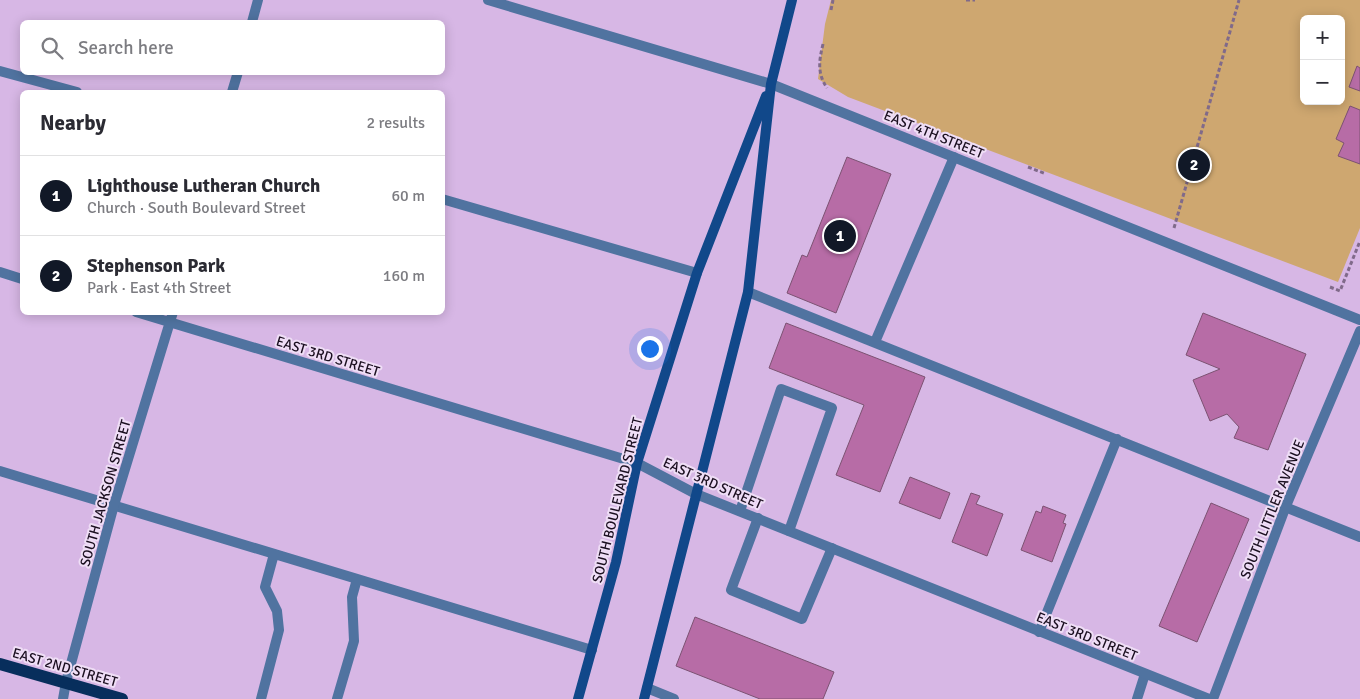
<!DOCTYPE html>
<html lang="en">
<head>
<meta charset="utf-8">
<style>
  body { margin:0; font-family:Signika,sans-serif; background:#f7f7f7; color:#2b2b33 }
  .controls { position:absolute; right:15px; top:15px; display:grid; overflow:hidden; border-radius:8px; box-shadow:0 2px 12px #0003 }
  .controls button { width:45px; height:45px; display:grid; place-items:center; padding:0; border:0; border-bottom:1px solid #e1e1e2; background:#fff; color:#2b2b33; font:25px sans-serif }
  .you { position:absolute; left:649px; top:348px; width:18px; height:18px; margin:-12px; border:4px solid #fff; border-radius:50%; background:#1a73e8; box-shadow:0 0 0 8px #1a73e833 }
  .badge { display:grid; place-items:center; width:32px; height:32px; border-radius:50%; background:#111827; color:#fff; font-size:16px; font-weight:700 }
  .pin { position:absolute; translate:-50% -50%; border:2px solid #fff; box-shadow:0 1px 5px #0006 }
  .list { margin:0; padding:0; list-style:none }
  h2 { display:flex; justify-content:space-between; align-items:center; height:65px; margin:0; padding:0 20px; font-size:21px }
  h2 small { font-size:16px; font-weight:400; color:#7c7c81 }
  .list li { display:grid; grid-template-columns:32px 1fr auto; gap:15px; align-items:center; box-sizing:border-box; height:80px; padding:0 20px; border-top:1px solid #e1e1e2 }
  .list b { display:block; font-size:19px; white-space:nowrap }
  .list p { margin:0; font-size:16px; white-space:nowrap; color:#7c7c81 }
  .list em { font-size:16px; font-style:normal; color:#7c7c81 }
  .icon { flex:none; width:28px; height:28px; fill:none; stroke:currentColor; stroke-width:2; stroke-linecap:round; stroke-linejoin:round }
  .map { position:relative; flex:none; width:1360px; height:699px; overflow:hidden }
  .search { position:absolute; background:#fff; box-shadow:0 2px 12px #0003; left:20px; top:20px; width:425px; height:55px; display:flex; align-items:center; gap:12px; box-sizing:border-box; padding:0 18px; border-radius:8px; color:#7c7c81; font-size:19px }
  .panel { position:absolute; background:#fff; box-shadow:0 2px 12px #0003; left:20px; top:90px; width:425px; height:225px; border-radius:8px }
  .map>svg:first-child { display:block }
  .green { fill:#cea770; fill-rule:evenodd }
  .building { fill:#b76ca6; stroke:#7c5272 }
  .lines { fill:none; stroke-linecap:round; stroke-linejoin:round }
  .path { stroke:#806a8a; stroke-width:3; stroke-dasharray:4 2.5; stroke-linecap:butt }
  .service { stroke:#5073a0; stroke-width:10 }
  .minor { stroke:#5073a0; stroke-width:10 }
  .tertiary { stroke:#5073a0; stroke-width:10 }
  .secondary { stroke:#11488a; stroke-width:10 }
  .primary { stroke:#072e5c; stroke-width:12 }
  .labels { text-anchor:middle; stroke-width:4; stroke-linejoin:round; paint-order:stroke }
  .street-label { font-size:14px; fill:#1b0f20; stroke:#efdef6 }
</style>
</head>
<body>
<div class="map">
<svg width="1360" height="699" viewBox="0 0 1360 699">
  <rect width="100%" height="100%" fill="#d7b7e5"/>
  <path class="green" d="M831,0h529v228l-22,54 -490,-185 -30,-18 7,-55zM1304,19h37v82h-37z"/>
  <path class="building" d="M1357,66l3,2v23l-11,-4z
    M1350,106l10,4v54l-22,-8 6,-13 -8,-4z
    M847,157l44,17 -55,139 -49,-20 15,-38 5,2z
    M1203,313l103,41 -38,96 -34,-12 5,-11 -12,-13 -17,7 -17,-41 27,-11 -34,-14z
    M786,323l139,54 -45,115 -44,-17 28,-70 -95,-37z
    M910,477l40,16 -10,26 -41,-16z
    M971,493l9,3 -4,8 27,10 -16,42 -35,-14z
    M1211,503l38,16 -52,123 -38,-16z
    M1043,506l23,9 -3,8 3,1 -14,38 -31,-12 15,-39 5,2z
    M695,617l139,55 -11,27h-63l-84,-33z"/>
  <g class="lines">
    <path class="path" d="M966,0h9
      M831,10l2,-10
      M823,44c-4,17 -6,29 4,44
      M1028,167l18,7
      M1174,228l65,-228
      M1330,287l10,4 20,-50"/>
    <path class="service" d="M0,71l77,21
      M442,199l255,74
      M748,292l612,245
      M875,342l79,-185
      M0,471l592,179
      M740,511l41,-122 51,19 -43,123
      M758,518l-27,72 71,29 30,-71
      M1039,632l78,-193
      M647,688l27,11
      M63,699l3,-17
      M261,699l18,-69 -2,-19 -12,-24 9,-33
      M337,699l17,-58 -2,-44 5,-18
      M1137,699l8,-25"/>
    <path class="minor" d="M488,0l283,84 589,236
      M252,22l6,-22
      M232,92l6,-20
      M0,272l22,7
      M136,312l501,151 59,31 513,205
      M66,682l48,-177 59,-193"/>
    <path class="tertiary" d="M1213,699l73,-193 74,-175"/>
    <path class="secondary" d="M578,699l38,-137 21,-99 60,-190 69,-177
      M644,699l104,-407 23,-208 21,-84"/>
    <path class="primary" d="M0,664l122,35"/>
  </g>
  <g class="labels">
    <g class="street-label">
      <text transform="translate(934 134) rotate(22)" y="5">EAST 4TH STREET</text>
      <text transform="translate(328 356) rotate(17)" y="5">EAST 3RD STREET</text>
      <text transform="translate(713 483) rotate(24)" y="5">EAST 3RD STREET</text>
      <text transform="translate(105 493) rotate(-74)" y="5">SOUTH JACKSON STREET</text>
      <text transform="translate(617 500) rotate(-76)" y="5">SOUTH BOULEVARD STREET</text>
      <text transform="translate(1272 509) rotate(-68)" y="5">SOUTH LITTLER AVENUE</text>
      <text transform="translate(1087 636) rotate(22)" y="5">EAST 3RD STREET</text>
      <text transform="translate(65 667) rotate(16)" y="5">EAST 2ND STREET</text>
    </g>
  </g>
</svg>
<div class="controls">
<button>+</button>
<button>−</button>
</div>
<div class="you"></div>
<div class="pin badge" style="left:840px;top:236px">1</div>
<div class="pin badge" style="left:1194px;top:165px">2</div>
<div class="search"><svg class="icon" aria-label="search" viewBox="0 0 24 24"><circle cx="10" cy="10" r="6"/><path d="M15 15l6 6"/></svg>Search here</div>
<section class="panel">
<h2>Nearby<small>2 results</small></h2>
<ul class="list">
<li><span class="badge">1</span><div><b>Lighthouse Lutheran Church</b><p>Church · South Boulevard Street</p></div><em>60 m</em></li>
<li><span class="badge">2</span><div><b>Stephenson Park</b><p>Park · East 4th Street</p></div><em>160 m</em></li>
</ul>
</section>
</div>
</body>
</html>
